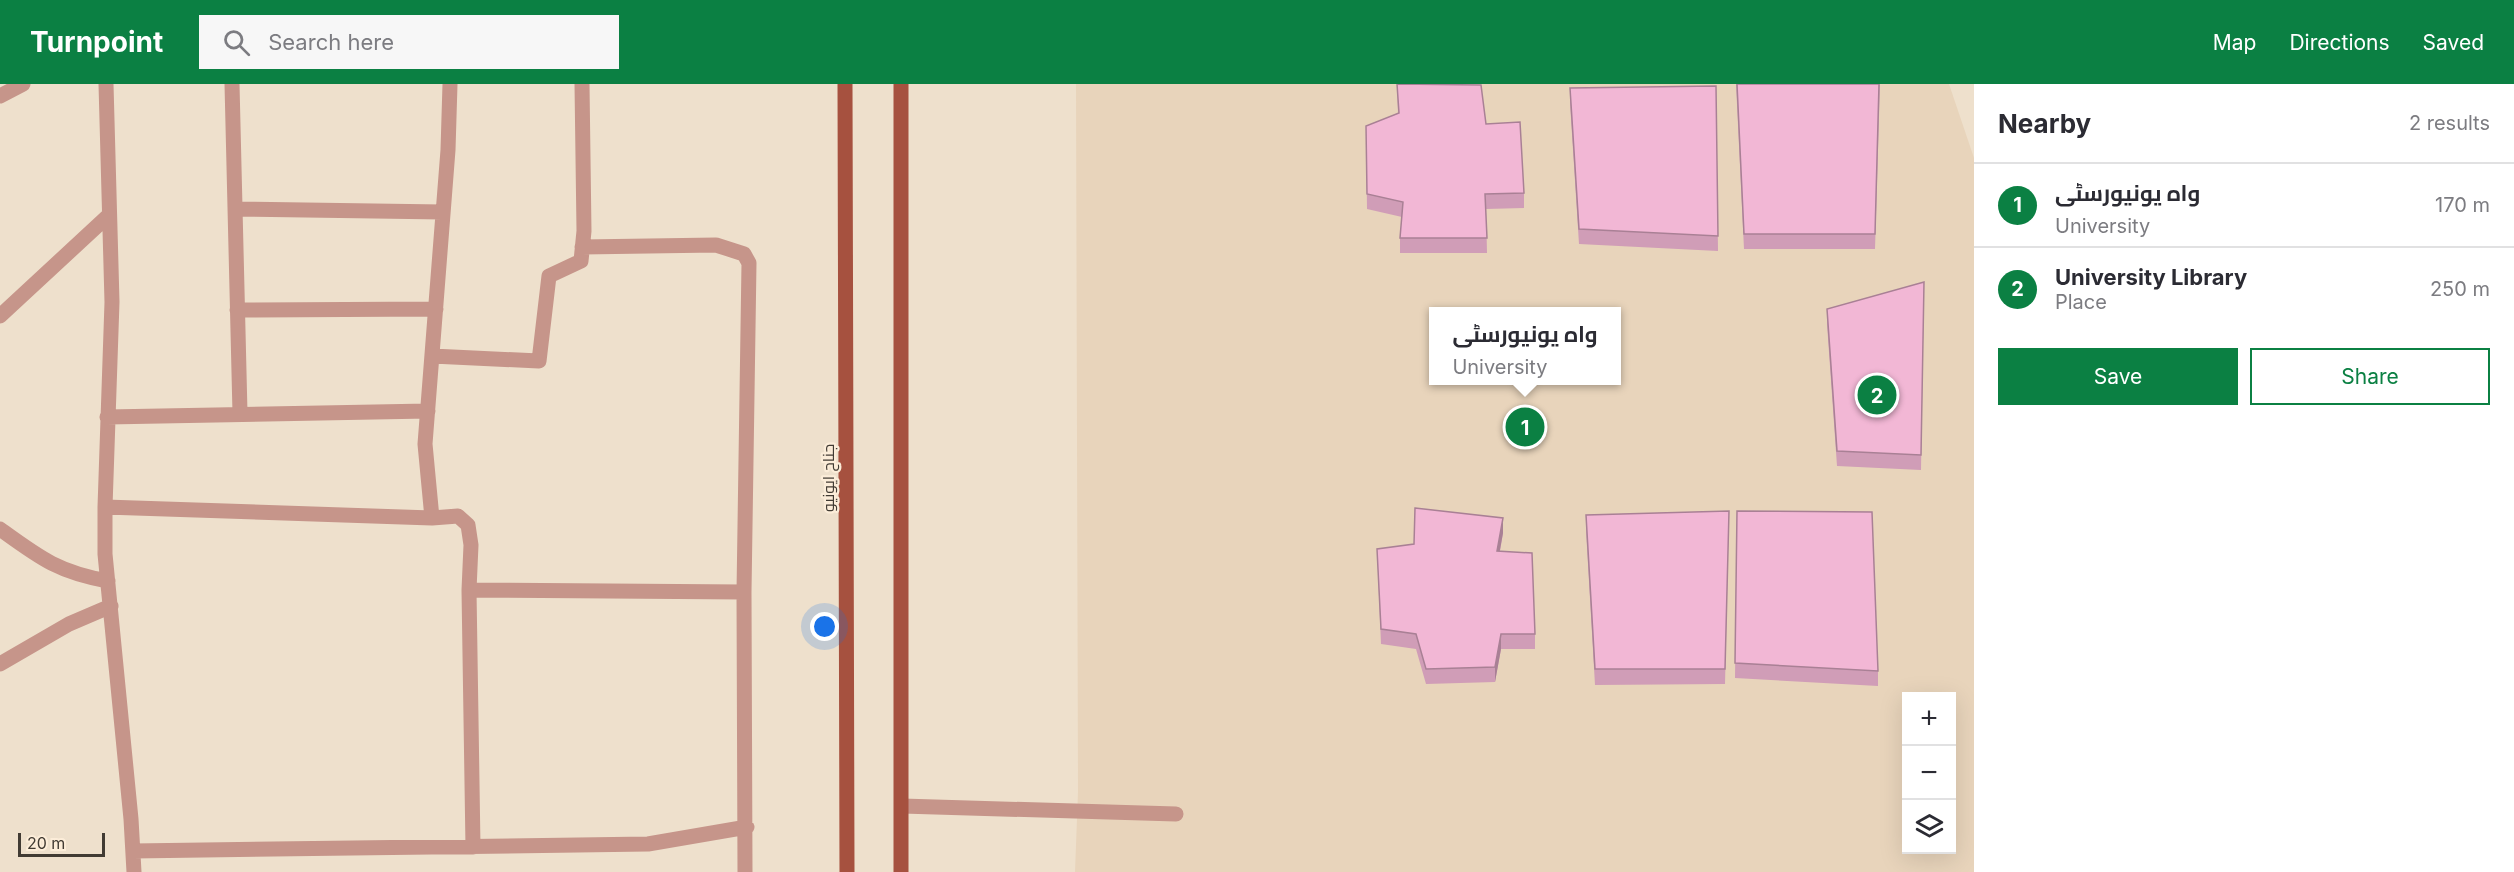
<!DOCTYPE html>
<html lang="en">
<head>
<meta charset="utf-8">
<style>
  body { margin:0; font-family:Inter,Cairo,sans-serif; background:#f7f7f7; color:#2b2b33 }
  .controls { position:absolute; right:18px; bottom:18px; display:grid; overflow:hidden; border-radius:0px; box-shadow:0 6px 24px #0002 }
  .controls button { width:54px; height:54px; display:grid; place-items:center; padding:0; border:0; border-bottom:2px solid #e1e1e2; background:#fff; color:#2b2b33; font:30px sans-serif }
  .scale { position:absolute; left:18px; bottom:15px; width:87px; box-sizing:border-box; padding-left:6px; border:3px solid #413b33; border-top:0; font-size:16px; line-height:21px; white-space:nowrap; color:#413b33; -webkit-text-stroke:4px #fcedd9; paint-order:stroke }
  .you { position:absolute; left:825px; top:543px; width:21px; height:21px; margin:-15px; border:4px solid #fff; border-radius:50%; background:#1a73e8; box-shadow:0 0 0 9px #1a73e833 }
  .badge { display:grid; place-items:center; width:39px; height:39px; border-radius:50%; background:#0b8043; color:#fff; font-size:20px; font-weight:700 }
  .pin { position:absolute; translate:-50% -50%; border:3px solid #fff; box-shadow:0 2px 6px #0006 }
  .popup { position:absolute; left:1429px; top:223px; width:192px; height:78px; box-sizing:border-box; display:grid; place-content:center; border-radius:0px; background:#fff; filter:drop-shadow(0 2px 4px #0005); font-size:20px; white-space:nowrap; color:#7c7c81 }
  .popup b { font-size:22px; color:#2b2b33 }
  .popup::after { content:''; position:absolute; left:50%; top:100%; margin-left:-12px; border:12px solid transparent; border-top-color:#fff }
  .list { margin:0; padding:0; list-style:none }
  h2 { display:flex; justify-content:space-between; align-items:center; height:78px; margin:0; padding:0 24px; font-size:26px }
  h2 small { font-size:20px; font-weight:400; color:#7c7c81 }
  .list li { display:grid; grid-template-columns:39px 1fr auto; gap:18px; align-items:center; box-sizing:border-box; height:84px; padding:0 24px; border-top:2px solid #e1e1e2 }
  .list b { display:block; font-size:22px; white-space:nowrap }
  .list p { margin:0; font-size:20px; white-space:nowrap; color:#7c7c81 }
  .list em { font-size:20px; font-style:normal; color:#7c7c81 }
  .actions { display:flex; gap:12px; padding:18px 24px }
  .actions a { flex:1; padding:14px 0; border:2px solid #0b8043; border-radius:0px; text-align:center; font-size:21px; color:#0b8043 }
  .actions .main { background:#0b8043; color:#fff }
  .icon { flex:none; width:33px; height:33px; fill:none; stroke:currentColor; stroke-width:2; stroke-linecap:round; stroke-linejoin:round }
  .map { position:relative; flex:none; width:1974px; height:788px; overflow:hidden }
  header { display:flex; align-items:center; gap:36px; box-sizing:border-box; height:84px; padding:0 30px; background:#0b8043; color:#fff }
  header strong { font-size:28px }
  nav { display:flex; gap:33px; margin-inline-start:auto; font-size:21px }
  .search { width:420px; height:54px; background:#f7f7f7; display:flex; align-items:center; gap:15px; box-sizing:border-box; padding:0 21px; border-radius:0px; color:#7c7c81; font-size:22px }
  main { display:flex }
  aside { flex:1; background:#fff }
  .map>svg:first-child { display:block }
  .built { fill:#e8d4bb; fill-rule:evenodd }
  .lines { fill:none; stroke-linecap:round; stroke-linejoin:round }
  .street { stroke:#c6958a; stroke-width:15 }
  .primary { stroke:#a6513f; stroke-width:15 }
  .wall { fill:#d09db7 }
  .shaded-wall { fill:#a98095 }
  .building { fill:#f2b7d5; stroke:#a98095; stroke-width:1.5 }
  .labels { text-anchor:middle; stroke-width:4.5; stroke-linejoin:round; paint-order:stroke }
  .street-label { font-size:16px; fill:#413b33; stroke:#fcedd9 }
</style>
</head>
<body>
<header>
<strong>Turnpoint</strong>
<div class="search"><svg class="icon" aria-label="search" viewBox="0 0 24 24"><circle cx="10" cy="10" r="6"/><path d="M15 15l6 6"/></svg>Search here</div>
<nav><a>Map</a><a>Directions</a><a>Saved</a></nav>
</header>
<main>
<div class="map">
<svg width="1974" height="788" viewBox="0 0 1974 788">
  <rect width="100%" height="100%" fill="#eee0cc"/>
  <path class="built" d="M1076,0h873l25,74v714h-899l3,-80zM1434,228h182v68h-182zM1906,612h46v154h-46z"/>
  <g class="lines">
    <path class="street" d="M106,0l6,218 -7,205v47l26,265 3,53
      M232,0l8,329
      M0,12l23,-12
      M235,125l208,3
      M582,163l134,-2 28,9 5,9 -5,329 1,280
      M237,226l199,-1
      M0,232l109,-101
      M432,272l107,5 10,-85 32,-15 3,-30 -2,-147
      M107,333l321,-6
      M105,423l327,11 -7,-74 23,-294 2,-66
      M432,434l26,-2 10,9 3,20 -2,45
      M0,445c40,29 58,43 108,52
      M0,580l69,-40 42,-18
      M902,722l274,8
      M473,763l-4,-257 275,2
      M133,767l515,-7 99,-17"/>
    <path class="primary" d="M845,0l2,788
      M901,0v788"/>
  </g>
  <path class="wall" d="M1397,0l89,40 38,69v15l-38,1 1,44h-87v-15l2,-21 -35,-8 -1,-83 32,-12z
    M1736,0h144l-5,165h-131z
    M1716,2l2,165 -139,-7 -9,-141v-15z
    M1924,198l-3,188 -84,-4 -10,-142v-15z
    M1729,427l-4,173 -130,1 -9,-155v-15z
    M1737,427l141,160v15l-143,-8z
    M1503,449l-3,18 35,83v15h-34l-6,33 -69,2 -10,-35 -35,-5 -4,-95z"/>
  <path class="shaded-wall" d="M1503,434v15l-6,33v-15z
    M1501,550v15l-6,33v-15z"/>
  <path class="building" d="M1397,0l84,1 5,39 34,-2 4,71 -39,1 2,44h-87l3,-36 -36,-8 -1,-68 33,-13z
    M1737,0h142l-4,150h-131z
    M1716,2l2,150 -139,-7 -9,-141z
    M1924,198l-3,173 -84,-4 -10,-142z
    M1415,424l88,10 -6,33 35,2 3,81h-34l-6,33 -69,2 -10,-35 -35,-5 -4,-80 37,-5z
    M1729,427l-4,158h-130l-9,-154z
    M1737,427l135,1 6,159 -143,-8z"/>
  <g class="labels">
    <g class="street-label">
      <text transform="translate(828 394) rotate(-90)" y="6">جناح ایونیو</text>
    </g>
  </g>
</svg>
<div class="controls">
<button>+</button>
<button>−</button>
<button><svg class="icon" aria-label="layers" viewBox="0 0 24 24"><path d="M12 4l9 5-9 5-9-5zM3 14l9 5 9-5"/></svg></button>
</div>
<div class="scale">20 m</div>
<div class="you"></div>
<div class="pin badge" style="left:1525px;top:343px">1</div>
<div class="popup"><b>واہ یونیورسٹی</b>University</div>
<div class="pin badge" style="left:1877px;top:311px">2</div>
</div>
<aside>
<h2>Nearby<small>2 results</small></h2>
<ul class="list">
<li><span class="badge">1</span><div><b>واہ یونیورسٹی</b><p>University</p></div><em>170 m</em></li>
<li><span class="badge">2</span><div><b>University Library</b><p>Place</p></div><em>250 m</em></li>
</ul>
<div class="actions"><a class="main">Save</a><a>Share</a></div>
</aside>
</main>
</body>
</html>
